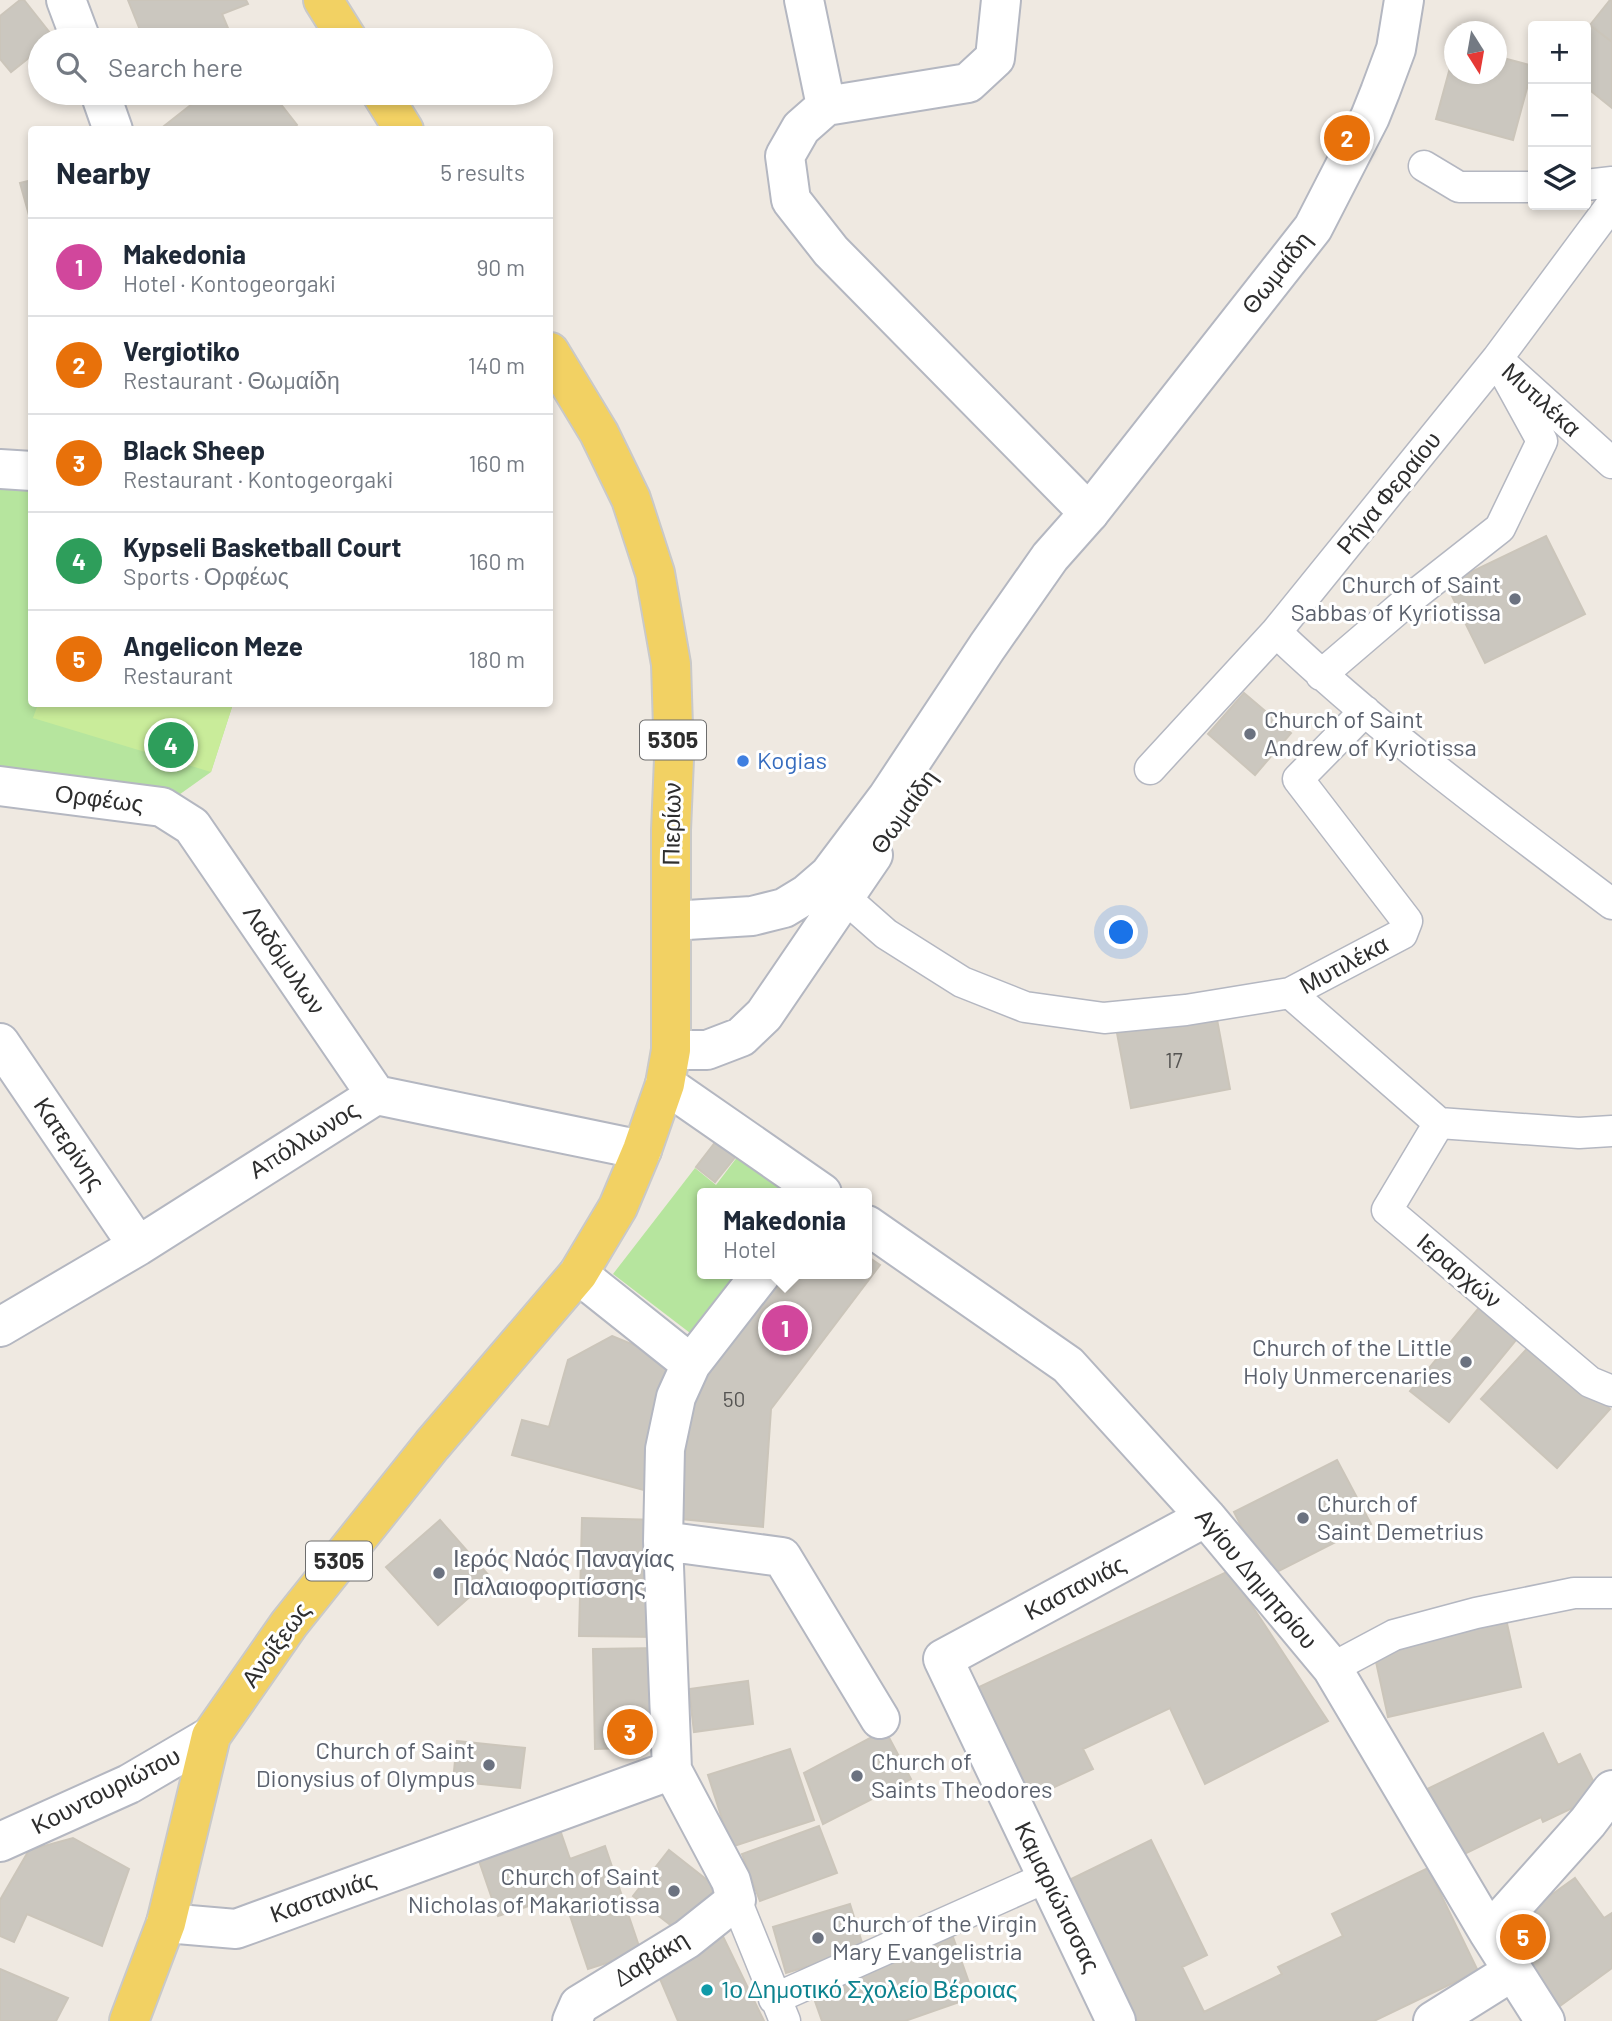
<!DOCTYPE html>
<html lang="en">
<head>
<meta charset="utf-8">
<style>
  body { margin:0; font-family:Barlow,sans-serif; background:#f6f6f7; color:#1f2937 }
  .controls { position:absolute; right:21px; top:21px; display:grid; overflow:hidden; border-radius:7px; box-shadow:0 4px 10px #0003 }
  .controls button { width:63px; height:63px; display:grid; place-items:center; padding:0; border:0; border-bottom:2px solid #e0e1e3; background:#fff; color:#1f2937; font:35px sans-serif }
  .compass { position:absolute; left:1444px; top:21px; width:63px; height:63px; border-radius:50%; background:#fff; box-shadow:0 4px 10px #0003; rotate:169deg }
  .you { position:absolute; left:1122px; top:933px; width:24px; height:24px; margin:-18px; border:5px solid #fff; border-radius:50%; background:#1a73e8; box-shadow:0 0 0 10px #1a73e833 }
  .badge { display:grid; place-items:center; width:46px; height:46px; border-radius:50%; background:#1a73e8; color:#fff; font-size:23px; font-weight:700 }
  .pin { position:absolute; translate:-50% -50%; border:4px solid #fff; box-shadow:0 2px 7px #0006 }
  .popup { position:absolute; left:697px; top:1188px; width:175px; height:91px; box-sizing:border-box; display:grid; place-content:center; border-radius:7px; background:#fff; filter:drop-shadow(0 2px 5px #0005); font-size:23px; white-space:nowrap; color:#747a83 }
  .popup b { font-size:26px; color:#1f2937 }
  .popup::after { content:''; position:absolute; left:50%; top:100%; margin-left:-14px; border:14px solid transparent; border-top-color:#fff }
  .list { margin:0; padding:0; list-style:none }
  h2 { display:flex; justify-content:space-between; align-items:center; height:91px; margin:0; padding:0 28px; font-size:30px }
  h2 small { font-size:23px; font-weight:400; color:#747a83 }
  .list li { display:grid; grid-template-columns:46px 1fr auto; gap:21px; align-items:center; box-sizing:border-box; height:98px; padding:0 28px; border-top:2px solid #e0e1e3 }
  .list b { display:block; font-size:26px; white-space:nowrap }
  .list p { margin:0; font-size:23px; white-space:nowrap; color:#747a83 }
  .list em { font-size:23px; font-style:normal; color:#747a83 }
  .icon { flex:none; width:38px; height:38px; fill:none; stroke:currentColor; stroke-width:2; stroke-linecap:round; stroke-linejoin:round }
  .map { position:relative; flex:none; width:1612px; height:2021px; overflow:hidden }
  .search { position:absolute; background:#fff; box-shadow:0 4px 10px #0003; left:28px; top:28px; width:525px; height:77px; display:flex; align-items:center; gap:18px; box-sizing:border-box; padding:0 24px; border-radius:38px; color:#747a83; font-size:26px }
  .panel { position:absolute; background:#fff; box-shadow:0 4px 10px #0003; left:28px; top:126px; width:525px; height:581px; border-radius:7px }
  .map>svg:first-child { display:block }
  .green { fill:#b6e59e }
  .pitch { fill:#c9ec9a }
  .building { fill:#cbc7bf; stroke:#cbc5ba; stroke-width:2 }
  .lines { fill:none; stroke-linecap:round; stroke-linejoin:round }
  .pedestrian-casing { stroke:#b4b7c1; stroke-width:33 }
  .minor-casing { stroke:#b4b7c1; stroke-width:42 }
  .tertiary-casing { stroke:#b4b7c1; stroke-width:42 }
  .secondary-casing { stroke:#b4b7c1; stroke-width:42 }
  .primary-casing { stroke:#c9c9c9; stroke-width:42 }
  .pedestrian { stroke:#fff; stroke-width:30 }
  .minor { stroke:#fff; stroke-width:38 }
  .tertiary { stroke:#fff; stroke-width:38 }
  .secondary { stroke:#fff; stroke-width:38 }
  .primary { stroke:#f2d163; stroke-width:38 }
  .worship-dot { fill:#6b7280; stroke:#fff; stroke-width:2.5 }
  .shop-dot { fill:#3f7fe0; stroke:#fff; stroke-width:2.5 }
  .culture-dot { fill:#0f9aa8; stroke:#fff; stroke-width:2.5 }
  .labels { text-anchor:middle; stroke-width:6; stroke-linejoin:round; paint-order:stroke }
  .number-label { font-size:21px; fill:#555452 }
  .shield { fill:#fff; stroke:#6d6d6d; stroke-width:2 }
  .shield-label { font-size:23px; font-weight:bold; fill:#2e2e2e }
  .street-label { font-size:24px; fill:#2e2e2e; stroke:#fff }
  .worship-label { font-size:24px; fill:#5b616d; stroke:#fff; text-anchor:start }
  .shop-label { font-size:24px; fill:#366cbe; stroke:#fff; text-anchor:start }
  .culture-label { font-size:24px; fill:#0d838f; stroke:#fff; text-anchor:start }
</style>
</head>
<body>
<div class="map">
<svg width="1612" height="2021" viewBox="0 0 1612 2021">
  <rect width="100%" height="100%" fill="#efe9e1"/>
  <path class="green" d="M0,469l31,2 1,233h201l-22,68 -49,35 -162,-21z
    M738,1156l49,37h-84v81h40l-49,62 -81,-62 82,-106 21,17z"/>
  <path class="pitch" d="M38,704h195l-22,68 -178,-54z"/>
  <path class="building" d="M20,0h4l30,38 -3,2h-11v9l-29,23 -11,-13v-43z
    M128,0h118l2,4 -26,10 11,26h-89z
    M1610,0h2v42l-22,-17z
    M1590,25l22,17v66l-26,-21v-57z
    M1454,53v21h42v-18l37,10 -20,74 -77,-21z
    M206,93h66l25,32 -5,5h-133z
    M32,180v46l-12,-43z
    M1546,536l39,78 -100,49 -39,-79z
    M1244,693l47,40 -36,42 -47,-41z
    M1216,1014l14,75 -99,19 -14,-75z
    M717,1140l20,15 -22,27 -19,-15z
    M867,1256l13,9 -109,144 -8,118 -82,-8 9,-128 88,-117h89z
    M1483,1303l38,31 -72,88 -39,-31z
    M612,1336l32,13 30,27 -30,114 -132,-35 10,-35 27,7 19,-67z
    M1534,1341l76,68 -53,59 -76,-69z
    M1337,1460l34,64 -104,53 -33,-65z
    M582,1518l78,2 -3,117 -78,-1z
    M440,1520l51,58 -53,47 -52,-58z
    M1229,1571l99,150 -123,63 -35,-76 -87,41 10,20 -64,30 -52,-111z
    M1506,1619l15,68 -133,30 -15,-69z
    M662,1648l1,99 -68,2 -2,-100z
    M748,1681l5,43 -59,8 -5,-43z
    M885,1730l26,49 -88,45 -19,-51z
    M1543,1733l15,32 22,-11 20,41 -57,27 -2,-5 -91,44 -33,-67z
    M457,1741l68,7 -5,40 -67,-7z
    M790,1749l24,71 -83,27 -23,-72z
    M558,1824l12,35 35,-13 36,106 -53,17 -25,-74 -65,21 -22,-64z
    M819,1826l18,47 -77,28 -18,-47z
    M73,1838l56,31 -27,77 -75,-32 -13,28 -14,-6v-36l29,-50z
    M1151,1840l56,115 -25,12 22,45 78,-38 -4,-7 65,-31 -11,-22 96,-46 50,103 -104,50h-244l-67,-138z
    M669,1850l47,37 -35,46 -48,-37z
    M1575,1878l29,40 8,-5v55l-55,40 -56,-77z
    M850,1904l14,45 -78,24 -13,-46z
    M714,1918l50,103h-86l-26,-61z
    M953,1937l21,60 -69,24h-83l-12,-34z
    M0,1969l68,29 -12,23h-56z"/>
  <g class="lines">
    <g class="pedestrian-casing">
      <path id="pedestrian" d="M1424,166l35,21h74
        M1586,185l26,-3
        M1276,632c105,100 221,185 336,272
        M1321,675l90,-77 89,-70 42,-87 -45,-82 115,104
        M1150,769l126,-137 221,-273 115,-155
        M844,897l42,37 76,48 63,25 79,11 82,-8 104,-17 149,130 140,10 33,-2
        M1290,993l112,-59 5,-13 -109,-142 67,-68
        M1439,1123l-52,87 203,172 22,9
        M1332,1668l62,-33 82,-22 98,-20h38
        M736,1900l49,121
        M774,1999l273,-122"/>
    </g>
    <g class="minor-casing">
      <path id="minor" d="M66,0l15,40
        M804,0l22,106
        M1001,0l-6,58 -27,25 -142,23 -25,22 -16,28 6,44 40,51 258,262
        M100,93l13,37
        M0,469l32,2
        M0,786l162,21 30,19 184,269
        M0,1043l138,203
        M665,1084l157,109
        M867,1225l201,140 138,152 126,151 157,265 56,88
        M578,1274l113,90
        M0,1327l138,-81 238,-151 266,55
        M663,1541l119,16 98,162
        M166,1923l70,6 436,-159
        M1489,1933l99,-111 24,-32
        M572,2021l7,-16 108,-66 49,-39 -5,-19 -59,-111 -9,-229 2,-92 11,-52 15,-33 70,-90
        M1116,2021l-173,-362 263,-142
        M1433,2021l80,-50"/>
    </g>
    <g class="tertiary-casing">
      <path id="tertiary" d="M671,921l81,-5 32,-8 23,-14 22,-19 58,-77 100,-151 63,-90 39,-44 224,-285 57,-111 10,-25 16,-43 8,-49
        M671,1050h36l34,-13 23,-22 109,-160"/>
    </g>
    <g class="secondary-casing">
      <path id="secondary" d="M0,1842l129,-58 82,-48"/>
    </g>
    <g class="primary-casing">
      <path id="primary" d="M323,0l25,40
        M381,93l23,37
        M129,2021l37,-98 45,-187 78,-112 143,-179 146,-171 40,-67 24,-57 23,-66 6,-34v-220l3,-71 -3,-95 -16,-91 -24,-74 -32,-66 -49,-81"/>
    </g>
    <use href="#pedestrian" class="pedestrian"/>
    <use href="#minor" class="minor"/>
    <use href="#tertiary" class="tertiary"/>
    <use href="#secondary" class="secondary"/>
    <use href="#primary" class="primary"/>
  </g>
  <g class="worship-dot">
    <circle cx="1515" cy="599" r="7"/>
    <circle cx="1250" cy="734" r="7"/>
    <circle cx="1466" cy="1362" r="7"/>
    <circle cx="1303" cy="1518" r="7"/>
    <circle cx="439" cy="1573" r="7"/>
    <circle cx="489" cy="1765" r="7"/>
    <circle cx="857" cy="1776" r="7"/>
    <circle cx="674" cy="1891" r="7"/>
    <circle cx="818" cy="1938" r="7"/>
  </g>
  <circle class="shop-dot" cx="743" cy="761" r="7"/>
  <circle class="culture-dot" cx="707" cy="1990" r="7"/>
  <g class="labels">
    <g class="number-label">
      <text x="1174" y="1068">17</text>
      <text x="734" y="1407">50</text>
    </g>
    <g class="shield">
      <rect x="640" y="720.5" width="66" height="39" rx="5"/>
      <rect x="306" y="1541.5" width="66" height="39" rx="5"/>
    </g>
    <g class="shield-label">
      <text x="673" y="748">5305</text>
      <text x="339" y="1569">5305</text>
    </g>
    <g class="street-label">
      <text transform="translate(1277 273) rotate(-52)" y="8">Θωμαίδη</text>
      <text transform="translate(1541 400) rotate(42)" y="8">Μυτιλέκα</text>
      <text transform="translate(1389 493) rotate(-51)" y="8">Ρήγα Φεραίου</text>
      <text transform="translate(99 799) rotate(7)" y="8">Ορφέως</text>
      <text transform="translate(904 812) rotate(-55)" y="8">Θωμαίδη</text>
      <text transform="translate(672 824) rotate(-89)" y="8">Πιερίων</text>
      <text transform="translate(284 960) rotate(56)" y="8">Λαδόμυλων</text>
      <text transform="translate(1344 965) rotate(-28)" y="8">Μυτιλέκα</text>
      <text transform="translate(304 1140) rotate(-32)" y="8">Απόλλωνος</text>
      <text transform="translate(69 1144) rotate(56)" y="8">Κατερίνης</text>
      <text transform="translate(1459 1271) rotate(40)" y="8">Ιεραρχών</text>
      <text transform="translate(1256 1579) rotate(50)" y="8">Αγίου Δημητρίου</text>
      <text transform="translate(1075 1588) rotate(-28)" y="8">Καστανιάς</text>
      <text transform="translate(276 1645) rotate(-54)" y="8">Ανοίξεως</text>
      <text transform="translate(106 1791) rotate(-27)" y="8">Κουντουριώτου</text>
      <text transform="translate(323 1897) rotate(-20)" y="8">Καστανιάς</text>
      <text transform="translate(1057 1897) rotate(64)" y="8">Καμαριώτισσας</text>
      <text transform="translate(651 1959) rotate(-32)" y="8">Δαβάκη</text>
    </g>
    <g class="worship-label">
      <text x="1501" y="593" text-anchor="end">Church of Saint<tspan x="1501" dy="28">Sabbas of Kyriotissa</tspan></text>
      <text x="1264" y="728">Church of Saint<tspan x="1264" dy="28">Andrew of Kyriotissa</tspan></text>
      <text x="1452" y="1356" text-anchor="end">Church of the Little<tspan x="1452" dy="28">Holy Unmercenaries</tspan></text>
      <text x="1317" y="1512">Church of<tspan x="1317" dy="28">Saint Demetrius</tspan></text>
      <text x="453" y="1567">Ιερός Ναός Παναγίας<tspan x="453" dy="28">Παλαιοφοριτίσσης</tspan></text>
      <text x="475" y="1759" text-anchor="end">Church of Saint<tspan x="475" dy="28">Dionysius of Olympus</tspan></text>
      <text x="871" y="1770">Church of<tspan x="871" dy="28">Saints Theodores</tspan></text>
      <text x="660" y="1885" text-anchor="end">Church of Saint<tspan x="660" dy="28">Nicholas of Makariotissa</tspan></text>
      <text x="832" y="1932">Church of the Virgin<tspan x="832" dy="28">Mary Evangelistria</tspan></text>
    </g>
    <g class="shop-label">
      <text x="757" y="769">Kogias</text>
    </g>
    <g class="culture-label">
      <text x="721" y="1998">1ο Δημοτικό Σχολείο Βέροιας</text>
    </g>
  </g>
</svg>
<div class="controls">
<button>+</button>
<button>−</button>
<button><svg class="icon" aria-label="layers" viewBox="0 0 24 24"><path d="M12 4l9 5-9 5-9-5zM3 14l9 5 9-5"/></svg></button>
</div>
<svg class="compass" viewBox="-18 -18 36 36"><path d="M0-13l5 13h-10z" fill="#e53935"/><path d="M0 13l5-13h-10z" fill="#747a83"/></svg>
<div class="you"></div>
<div class="pin badge" style="left:785px;top:1328px;background:#d1479c">1</div>
<div class="popup"><b>Makedonia</b>Hotel</div>
<div class="pin badge" style="left:1347px;top:138px;background:#e8710a">2</div>
<div class="pin badge" style="left:630px;top:1732px;background:#e8710a">3</div>
<div class="pin badge" style="left:171px;top:745px;background:#2e9e5b">4</div>
<div class="pin badge" style="left:1523px;top:1937px;background:#e8710a">5</div>
<div class="search"><svg class="icon" aria-label="search" viewBox="0 0 24 24"><circle cx="10" cy="10" r="6"/><path d="M15 15l6 6"/></svg>Search here</div>
<section class="panel">
<h2>Nearby<small>5 results</small></h2>
<ul class="list">
<li><span class="badge" style="background:#d1479c">1</span><div><b>Makedonia</b><p>Hotel · Kontogeorgaki</p></div><em>90 m</em></li>
<li><span class="badge" style="background:#e8710a">2</span><div><b>Vergiotiko</b><p>Restaurant · Θωμαίδη</p></div><em>140 m</em></li>
<li><span class="badge" style="background:#e8710a">3</span><div><b>Black Sheep</b><p>Restaurant · Kontogeorgaki</p></div><em>160 m</em></li>
<li><span class="badge" style="background:#2e9e5b">4</span><div><b>Kypseli Basketball Court</b><p>Sports · Ορφέως</p></div><em>160 m</em></li>
<li><span class="badge" style="background:#e8710a">5</span><div><b>Angelicon Meze</b><p>Restaurant</p></div><em>180 m</em></li>
</ul>
</section>
</div>
</body>
</html>
